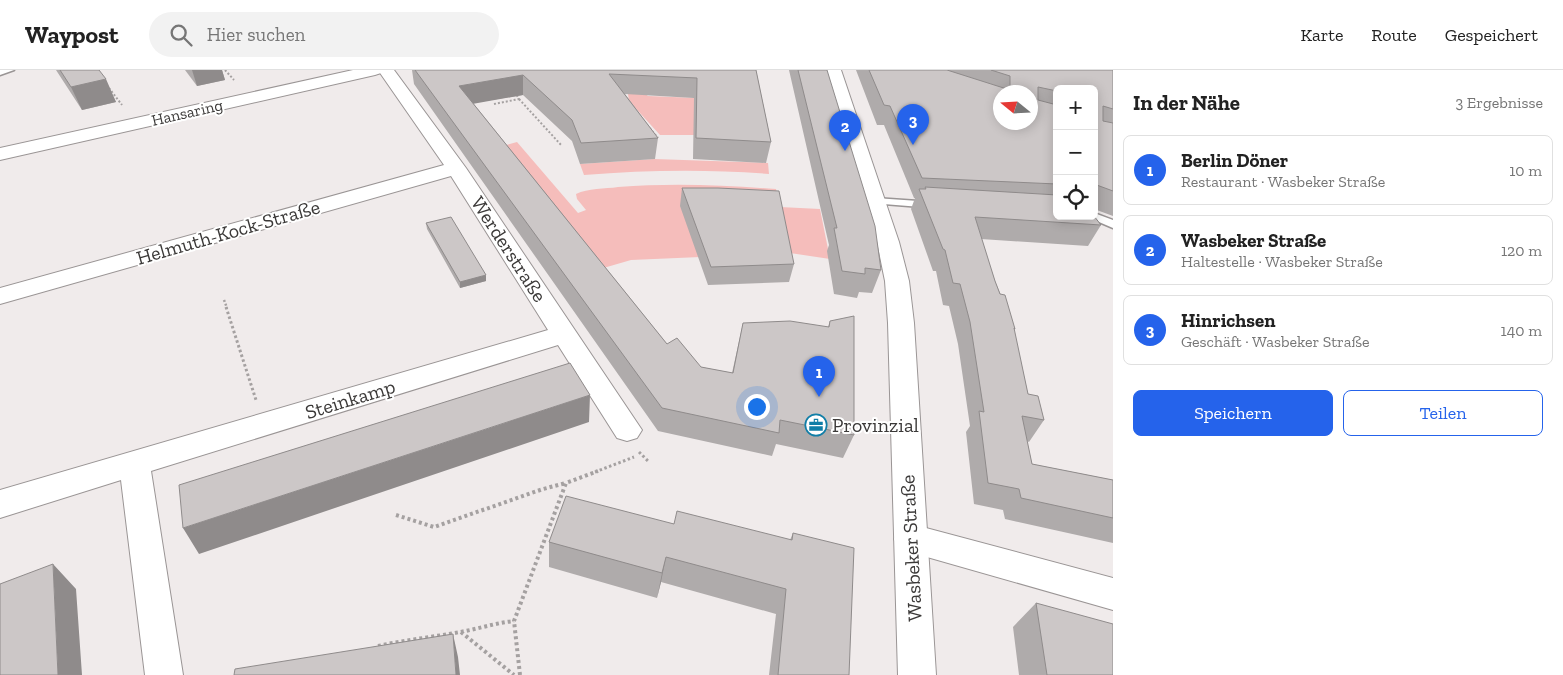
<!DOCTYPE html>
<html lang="de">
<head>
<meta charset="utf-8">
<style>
  body { margin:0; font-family:"Zilla Slab",serif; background:#f2f2f2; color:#222 }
  .controls { position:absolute; right:15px; top:15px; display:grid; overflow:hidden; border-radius:8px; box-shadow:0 2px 12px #0003 }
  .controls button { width:45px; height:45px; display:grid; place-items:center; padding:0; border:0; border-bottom:1px solid #e0e0e0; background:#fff; color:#222; font:25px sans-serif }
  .compass { position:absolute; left:993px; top:15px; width:45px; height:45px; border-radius:50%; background:#fff; box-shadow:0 2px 12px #0003; rotate:288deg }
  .you { position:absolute; left:756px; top:336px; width:18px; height:18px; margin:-12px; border:4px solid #fff; border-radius:50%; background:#1a73e8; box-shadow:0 0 0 8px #1a73e833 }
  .badge { display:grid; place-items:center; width:32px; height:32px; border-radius:50%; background:#2563eb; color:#fff; font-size:16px; font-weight:700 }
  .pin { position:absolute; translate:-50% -41px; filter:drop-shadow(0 1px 2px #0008) }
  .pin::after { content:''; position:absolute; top:26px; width:18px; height:15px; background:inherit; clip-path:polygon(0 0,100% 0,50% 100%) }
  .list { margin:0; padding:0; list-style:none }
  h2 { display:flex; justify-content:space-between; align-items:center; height:65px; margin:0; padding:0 20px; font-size:21px }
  h2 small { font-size:16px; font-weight:400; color:#767676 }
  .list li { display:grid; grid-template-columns:32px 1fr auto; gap:15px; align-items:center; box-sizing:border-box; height:70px; margin:0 10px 10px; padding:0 10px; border:1px solid #e0e0e0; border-radius:8px }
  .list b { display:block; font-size:19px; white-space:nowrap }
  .list p { margin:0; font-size:16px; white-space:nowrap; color:#767676 }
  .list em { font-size:16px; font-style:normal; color:#767676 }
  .actions { display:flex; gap:10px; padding:15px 20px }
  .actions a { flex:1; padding:11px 0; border:1px solid #2563eb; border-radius:8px; text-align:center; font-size:18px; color:#2563eb }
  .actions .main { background:#2563eb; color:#fff }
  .icon { flex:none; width:28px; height:28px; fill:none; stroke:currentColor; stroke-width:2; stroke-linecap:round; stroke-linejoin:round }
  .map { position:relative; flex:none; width:1113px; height:605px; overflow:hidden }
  header { display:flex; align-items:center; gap:30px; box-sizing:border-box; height:70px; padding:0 25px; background:#fff; border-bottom:1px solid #e0e0e0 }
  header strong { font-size:24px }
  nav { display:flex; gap:28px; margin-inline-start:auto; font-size:18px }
  .search { width:350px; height:45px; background:#f2f2f2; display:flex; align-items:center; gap:12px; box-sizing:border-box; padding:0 18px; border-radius:28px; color:#767676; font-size:19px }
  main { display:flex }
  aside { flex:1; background:#fff }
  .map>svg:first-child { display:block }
  .green { fill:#f5bdbb }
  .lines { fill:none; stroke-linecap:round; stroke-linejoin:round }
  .service-casing { stroke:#9a9595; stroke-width:3 }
  .minor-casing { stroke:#9a9595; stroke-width:2 }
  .tertiary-casing { stroke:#9a9595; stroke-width:2 }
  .secondary-casing { stroke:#9a9595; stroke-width:2 }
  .path-far3 { stroke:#a5a1a1; stroke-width:2; stroke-dasharray:2 2; stroke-linecap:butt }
  .path-far2 { stroke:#a5a1a1; stroke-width:2.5; stroke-dasharray:2 2; stroke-linecap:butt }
  .path-far1 { stroke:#a5a1a1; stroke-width:3; stroke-dasharray:2.5 2.5; stroke-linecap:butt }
  .path { stroke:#a5a1a1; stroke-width:4; stroke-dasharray:3 3; stroke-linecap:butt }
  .service { fill:#fff; fill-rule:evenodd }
  .minor { fill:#fff; fill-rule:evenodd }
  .tertiary { fill:#fff; fill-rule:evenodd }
  .secondary { fill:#fff; fill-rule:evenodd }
  .wall { fill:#afabab }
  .shaded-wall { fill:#8f8b8b }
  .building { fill:#ccc7c7; stroke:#8f8b8b; fill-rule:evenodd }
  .labels { text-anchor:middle; stroke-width:4; stroke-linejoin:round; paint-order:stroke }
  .far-street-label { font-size:16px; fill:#3b3938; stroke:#fff }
  .street-label { font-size:20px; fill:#3b3938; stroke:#fff }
  .poi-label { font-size:20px; fill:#3b3938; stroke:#fff; text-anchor:start }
</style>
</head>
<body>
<header>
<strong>Waypost</strong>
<div class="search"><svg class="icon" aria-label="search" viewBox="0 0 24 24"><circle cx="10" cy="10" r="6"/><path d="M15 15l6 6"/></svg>Hier suchen</div>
<nav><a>Karte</a><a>Route</a><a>Gespeichert</a></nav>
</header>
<main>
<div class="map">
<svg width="1113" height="605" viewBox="0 0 1113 605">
  <rect width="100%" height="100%" fill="#f0ebeb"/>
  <path class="green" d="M626,10l22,16 48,2 15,9 -17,-1v21l7,8h-41l-31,-34z
    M517,72l61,71 8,-3 -9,-11 -1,-5c12,-6 29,-5 42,-7 53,-4 105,-2 158,2l4,18 40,2 10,50 -40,-6 -159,7 -31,9 -97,-123z
    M654,89l114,4 1,11c-62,-5 -123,-4 -185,1l-4,-11z"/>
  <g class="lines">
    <g class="service-casing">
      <path id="service" d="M0,0h14l-14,5z
        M875,128l58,4 6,3 -6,3 -62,-5 -2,-2 2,-2z
        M1094,143l19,7v8l-28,-12h9z"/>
    </g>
    <g class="minor-casing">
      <path id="minor" d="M378,0h16l72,98 176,262 -5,8 -10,3 -10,-3 -59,-93 -407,126 32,204h-38l-24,-195 -121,38v-28l548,-160 -97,-154 -451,128v-16l444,-123z
        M911,454l202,54v32l-214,-61 -5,-10 5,-10z"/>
    </g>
    <g class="tertiary-casing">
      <path id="tertiary" d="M825,0h16l58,172 10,39 5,42 22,352h-38l-10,-352 -3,-42 -8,-39z"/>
    </g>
    <g class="secondary-casing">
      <path id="secondary" d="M353,0h30l-2,3 -6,2 -375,85v-12z"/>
    </g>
    <path class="path-far3" d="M225,0l9,10
      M109,18l13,17
      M519,29l43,47
      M494,34l25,-5 -3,-5
      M647,55l11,13"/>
    <path class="path-far2" d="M224,230l3,8"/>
    <path class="path-far1" d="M226,237l30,93
      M639,382l10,10
      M595,402l39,-15"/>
    <path class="path" d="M396,445l38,12 109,-38 23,-6
      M461,562l53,43
      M378,576c27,-6 55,-9 82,-14 18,-3 35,-9 54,-11
      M520,605l-6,-54 52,-138 32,-12"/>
    <use href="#service" class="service"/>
    <use href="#minor" class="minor"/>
    <use href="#tertiary" class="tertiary"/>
    <use href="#secondary" class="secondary"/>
  </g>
  <path class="wall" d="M56,0h43l17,32 -34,8z
    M185,0h37l3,10 -28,6z
    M412,0h344l15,72 -5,21 -73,-4 1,-61 -69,-4 33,44 -3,21 -75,5 -8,-23 -49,-46 -50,8 194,241 34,23 31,6 11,-50 85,4 2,-6 24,114 -11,23 -67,-14 -4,12 -114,-25 -244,-347z
    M789,0h38l54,200 -9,23 -13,-1 -2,6 -23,-4 -7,-43 2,-6z
    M856,0h257v146l-19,-7v-120h-37v127l44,9 -13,21 -107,-7 14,42 20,48 -1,2 14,63 16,26 -15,22 -2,-1 5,23 81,16v63l-108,-24 -2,-9 -29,-6 -8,-72 4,-6 -12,-82 -9,-38 -6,-1 -7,-34h-3l-22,-62 4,-11h-1l-30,-73h-7z
    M682,118l112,76 -5,18 -81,3 -28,-79z
    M426,153l60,58 -26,7 -33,-59z
    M674,454l116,16 3,-7 56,142h-80l7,-61 -115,-32 -4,16 -108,-31v-25z
    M1036,533l77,72h-94l-6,-48z"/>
  <path class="shaded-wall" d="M192,0h30l3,10 -28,6z
    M523,5v20l-62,11 -2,-20z
    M106,9l10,23 -34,8 -11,-23z
    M486,205v6l-26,7v-6z
    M590,325l-1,27 -390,132 -16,-26z
    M666,487l-5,25 -4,16 5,-25z
    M53,494l23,25 6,86h-24z
    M453,564l5,23 2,18h-4z"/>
  <path class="building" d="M60,0h39l7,9 -35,8z
    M415,0h341l15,72 -75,-4 1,-60 -88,-4 49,64 -77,5 -9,-23 -49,-45 -64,11 208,258 10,-6 24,29 32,6 10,-50 47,-2 39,6 1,-6 24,-5v119l-74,-15 -1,13 -117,-25z
    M798,0h29l48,156 6,44 -16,-2v6l-23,-3 -8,-43h3z
    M869,0h78l63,20v-14l-19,-6h122v39l-10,-3v15l10,2v68l-19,-7v-95h-37v2l-19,-4v13l19,5v79l-135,-6 -32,-72 -6,-1zM1000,22h30v30h-30z
    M925,117l132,8v21h37l7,9 -126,-8 20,64 5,13 5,1 10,34 -1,-1 14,66 10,2 6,24 -22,-4 10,48 81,16v38l-92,-20 -2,-9 -31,-6 -9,-72 5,1 -14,-90 -10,-38 -7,-1 -8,-33 -2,-1 -24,-60h7z
    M682,118h36l61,3 15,73 -83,3z
    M451,147l35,58 -26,7 -34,-59z
    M570,293l20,32 -407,133 -4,-43z
    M566,426l108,28 3,-13 115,29 1,-7 61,15 -5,127h-71l8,-86 -120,-32 -4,16 -113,-31z
    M53,494l5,111h-58v-91z
    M1036,533l77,21v51h-66z
    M453,564l3,41h-222l1,-6z"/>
  <defs>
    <g id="office-ring" transform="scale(1.125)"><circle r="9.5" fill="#fff" stroke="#117ea7" stroke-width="1.5"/><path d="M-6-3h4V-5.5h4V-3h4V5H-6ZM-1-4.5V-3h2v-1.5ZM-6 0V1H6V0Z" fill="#117ea7"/></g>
  </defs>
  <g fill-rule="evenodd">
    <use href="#office-ring" x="816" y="355"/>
  </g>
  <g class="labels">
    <g class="far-street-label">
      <text transform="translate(187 42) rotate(-13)" y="6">Hansaring</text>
    </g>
    <g class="street-label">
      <text transform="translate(228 162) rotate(-16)" y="7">Helmuth-Kock-Straße</text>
      <text transform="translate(509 179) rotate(57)" y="7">Werderstraße</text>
      <text transform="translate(350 329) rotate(-17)" y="7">Steinkamp</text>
      <text transform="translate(911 478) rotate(-93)" y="7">Wasbeker Straße</text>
    </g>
    <g class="poi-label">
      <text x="832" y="362">Provinzial</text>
    </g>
  </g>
</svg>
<div class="controls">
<button>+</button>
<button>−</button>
<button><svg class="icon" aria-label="locate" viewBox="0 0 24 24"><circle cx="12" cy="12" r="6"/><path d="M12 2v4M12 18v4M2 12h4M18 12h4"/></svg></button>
</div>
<svg class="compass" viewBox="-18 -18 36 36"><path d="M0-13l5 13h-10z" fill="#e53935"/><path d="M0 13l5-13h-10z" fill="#767676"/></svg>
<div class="you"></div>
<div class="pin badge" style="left:819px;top:327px">1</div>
<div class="pin badge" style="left:845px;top:81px">2</div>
<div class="pin badge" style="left:913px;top:75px">3</div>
</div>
<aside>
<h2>In der Nähe<small>3 Ergebnisse</small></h2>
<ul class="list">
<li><span class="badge">1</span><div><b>Berlin Döner</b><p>Restaurant · Wasbeker Straße</p></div><em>10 m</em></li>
<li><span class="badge">2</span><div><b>Wasbeker Straße</b><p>Haltestelle · Wasbeker Straße</p></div><em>120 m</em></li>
<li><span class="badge">3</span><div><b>Hinrichsen</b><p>Geschäft · Wasbeker Straße</p></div><em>140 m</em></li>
</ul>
<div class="actions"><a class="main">Speichern</a><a>Teilen</a></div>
</aside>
</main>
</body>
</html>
